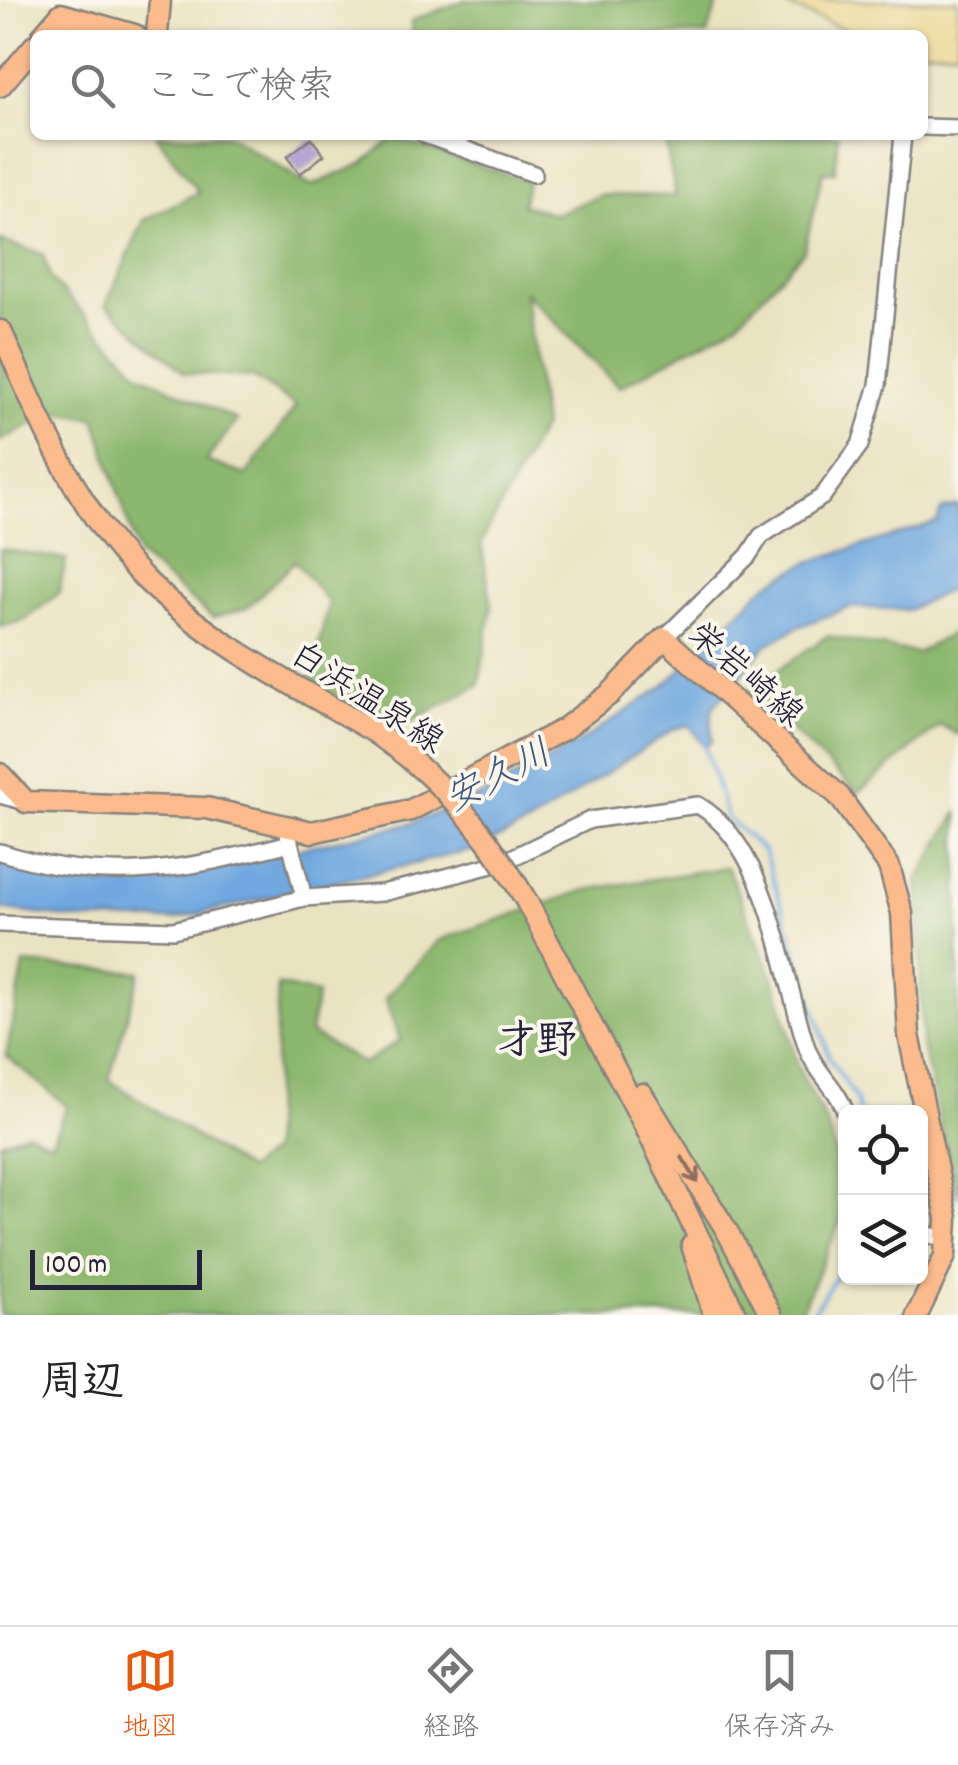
<!DOCTYPE html>
<html lang="ja">
<head>
<meta charset="utf-8">
<style>
  body { margin:0; font-family:Dekko,"Klee One",sans-serif; background:#f6f6f6; color:#222 }
  .controls { position:absolute; right:30px; bottom:30px; display:grid; overflow:hidden; border-radius:15px; box-shadow:0 2px 8px #0004 }
  .controls button { width:90px; height:90px; display:grid; place-items:center; padding:0; border:0; border-bottom:2px solid #e0e0e0; background:#fff; color:#222; font:50px sans-serif }
  .scale { position:absolute; left:30px; bottom:25px; width:172px; box-sizing:border-box; padding-left:10px; border:5px solid #22223b; border-top:0; font-size:28px; line-height:35px; white-space:nowrap; color:#22223b; -webkit-text-stroke:8px #fbf7ec; paint-order:stroke }
  .list { margin:0; padding:0; list-style:none }
  h2 { display:flex; justify-content:space-between; align-items:center; height:130px; margin:0; padding:0 40px; font-size:42px }
  h2 small { font-size:32px; font-weight:400; color:#767676 }
  .icon { flex:none; width:55px; height:55px; fill:none; stroke:currentColor; stroke-width:2; stroke-linecap:round; stroke-linejoin:round }
  .map { position:relative; flex:none; width:958px; height:1315px; overflow:hidden }
  .search { position:absolute; background:#fff; box-shadow:0 2px 8px #0004; left:30px; right:30px; top:30px; height:110px; display:flex; align-items:center; gap:25px; box-sizing:border-box; padding:0 35px; border-radius:15px; color:#767676; font-size:38px }
  .sheet { height:310px; background:#fff }
  nav { display:flex; justify-content:space-around; align-items:center; box-sizing:border-box; height:140px; border-top:2px solid #e0e0e0; background:#fff; font-size:28px; color:#767676 }
  nav a { display:grid; justify-items:center; gap:5px }
  nav .on { color:#ea580c }
  .map>svg:first-child { display:block }
  .forest { fill:#8cb76e; stroke:#576c54; stroke-width:2.5 }
  .sand { fill:#eeda9e; stroke:#887e6c; stroke-width:2.5 }
  .water { fill:#70a8df; stroke:#49658d; stroke-width:2.5 }
  .lines { fill:none; stroke-linecap:round; stroke-linejoin:round }
  .stream { stroke:#70a8df; stroke-width:4 }
  .building { fill:#b7a5d5 }
  .minor-casing { stroke:#86827e; stroke-width:20 }
  .major-casing { stroke:#86827e; stroke-width:25 }
  .minor { stroke:#fff; stroke-width:15 }
  .major { stroke:#fbbb8d; stroke-width:20 }
  .major-bridge-casing { stroke:#86827e; stroke-width:25; stroke-linecap:butt }
  .major-bridge { stroke:#fbbb8d; stroke-width:20 }
  .oneway { stroke:#8e6e64 }
  .labels { text-anchor:middle; stroke-width:8; stroke-linejoin:round; paint-order:stroke }
  .street-label { font-size:35px; fill:#22223b; stroke:#fbf7ec }
  .water-label { font-size:38px; font-style:italic; fill:#41587d; stroke:#fbf7ec }
  .quarter-label { font-size:40px; font-weight:bold; fill:#22223b; stroke:#fbf7ec }
</style>
</head>
<body>
<div class="map">
<svg width="958" height="1315" viewBox="0 0 958 1315">
  <rect width="100%" height="100%" fill="#fbf7ec"/>
  <filter id="ink" filterUnits="userSpaceOnUse"><feTurbulence type="fractalNoise" baseFrequency=".01" numOctaves="2"/><feDisplacementMap in="SourceGraphic" scale="20" xChannelSelector="R" yChannelSelector="G"/><feConvolveMatrix kernelMatrix="1 2 1 2 8 2 1 2 1" color-interpolation-filters="sRGB"/></filter>
  <filter id="wash" filterUnits="userSpaceOnUse"><feTurbulence type="fractalNoise" baseFrequency=".0048" numOctaves="4" result="noise"/><feDisplacementMap in="SourceGraphic" scale="40" xChannelSelector="R" yChannelSelector="G"/><feGaussianBlur stdDeviation="2.25" result="paint"/><feColorMatrix in="noise" values="0 0 0 0 0 0 0 0 0 0 0 0 0 0 0 0 0 1.4 0 .05"/><feComposite in="paint" operator="in"/></filter>
  <g filter="url(#wash)">
    <rect width="100%" height="100%" fill="#eae3c2"/>
    <path class="forest" d="M465,0h254l-12,35h-294l-2,-14z
      M156,135h72l83,51 51,-22 31,-26 135,43 -6,24 34,9 44,-19 76,1 -12,-61h174l-3,37h-12l-19,79 -67,72 -118,64 -94,-95 18,134 -62,117 11,63 -13,79 -73,39 -50,-14 -46,-31 19,-76 -34,-42 -48,47 -34,10 -75,-63 -43,-137 -40,-6 -55,29v-200l43,13 8,25 89,95 97,46 -31,41 40,14 50,-69 -43,-29 -69,-4 -78,-68 38,-85 54,-28z
      M0,549l66,11 -7,33 -34,27 -25,7z
      M958,630v105l-18,-10 -82,68 -109,-103 78,-54 90,17z
      M958,812v386l-36,-153 -4,-165z
      M727,867l49,117 22,83 30,59 17,60v25l-46,104h-799v-173l28,-10 23,11 16,-37 -61,-50 18,-92 116,8 -31,108 138,90 24,-18 7,-167 39,9 -7,39 54,31 36,-24 -15,-42 54,-58 147,-50z"/>
    <path class="sand" d="M772,0h186v50h-35v-15h-64z"/>
    <path class="water" d="M958,505v81l-50,24 -58,-3 -52,20 -33,19 -53,63v33l-8,4 -15,-21 -15,4 -145,95 -56,26 -301,70h-90l-82,-11v-49l104,25 80,-11 225,-50 72,-28 96,-52 87,-58 102,-101 43,-23 128,-40 4,-12z"/>
    <g class="lines">
      <path class="stream" d="M703,741l24,77 37,33 66,208 26,40 3,13
        M811,1315l35,-54"/>
    </g>
    <g id="blocks">
      <path class="building" d="M311,138l13,17 -24,19 -13,-17z"/>
    </g>
  </g>
  <g filter="url(#ink)">
    <use href="#blocks" fill-opacity="0" stroke="#86827e" stroke-width="2.5"/>
    <g class="lines">
      <g class="minor-casing">
        <path id="minor" d="M923,127l35,1
          M425,135l109,39
          M664,638l84,-82 13,-20 61,-39 38,-52 18,-60 25,-250
          M0,795l26,7
          M288,834l16,64
          M0,852c105,34 186,18 290,-9
          M0,924l173,6 131,-32 78,-5 45,-11 76,-20 87,-42 108,-15c72,42 84,170 109,243 8,24 32,41 39,66
          M920,1233l27,6"/>
      </g>
      <g class="major-casing">
        <path id="major" d="M43,35l18,-21 74,21
          M157,35l3,-35
          M0,86l35,-41
          M1,331c38,88 77,182 146,250 66,64 151,106 229,152
          M0,774l26,28 180,6 106,24 99,-22 153,-81 46,-35 54,-56 175,158 50,70 13,47 7,122 38,183 -2,38 -28,59
          M527,902l118,224 91,189
          M642,1094l85,137 44,84
          M692,1245l22,70"/>
      </g>
      <use href="#minor" class="minor"/>
      <use href="#major" class="major"/>
      <g class="major-bridge-casing">
        <path id="major-bridge" d="M376,733c66,46 111,100 151,169"/>
      </g>
      <use href="#major-bridge" class="major-bridge"/>
    </g>
    <defs><path id="oneway-shaft" d="M-6 0H5M1.5-3L5.5 0L1.5 3" fill="none" stroke-width="1.6" stroke-linecap="round" stroke-linejoin="round" transform="scale(2.5)"/></defs>
    <use class="oneway" href="#oneway-shaft" transform="translate(690 1170) rotate(58)"/>
  </g>
  <g class="labels">
    <g class="street-label">
      <text transform="translate(747 673) rotate(41)" y="12">栄岩崎線</text>
      <text transform="translate(368 696) rotate(33)" y="12">白浜温泉線</text>
    </g>
    <g class="water-label">
      <text transform="translate(497 774) rotate(-27)" y="13">安久川</text>
    </g>
    <g class="quarter-label">
      <text x="537" y="1052">才野</text>
    </g>
  </g>
</svg>
<div class="controls">
<button><svg class="icon" aria-label="locate" viewBox="0 0 24 24"><circle cx="12" cy="12" r="6"/><path d="M12 2v4M12 18v4M2 12h4M18 12h4"/></svg></button>
<button><svg class="icon" aria-label="layers" viewBox="0 0 24 24"><path d="M12 4l9 5-9 5-9-5zM3 14l9 5 9-5"/></svg></button>
</div>
<div class="scale">100 m</div>
<div class="search"><svg class="icon" aria-label="search" viewBox="0 0 24 24"><circle cx="10" cy="10" r="6"/><path d="M15 15l6 6"/></svg>ここで検索</div>
</div>
<section class="sheet">
<h2>周辺<small>0件</small></h2>
<ul class="list">
</ul>
</section>
<nav>
<a class="on"><svg class="icon" aria-label="map" viewBox="0 0 24 24"><path d="M3 6l6-2 6 2 6-2v14l-6 2-6-2-6 2zM9 4v14M15 6v14"/></svg>地図</a>
<a><svg class="icon" aria-label="directions" viewBox="0 0 24 24"><path d="M12 3l9 9-9 9-9-9zM9 14v-3h6M13 9l2 2-2 2"/></svg>経路</a>
<a><svg class="icon" aria-label="saved" viewBox="0 0 24 24"><path d="M7 4h10v16l-5-4-5 4z"/></svg>保存済み</a>
</nav>
</body>
</html>
